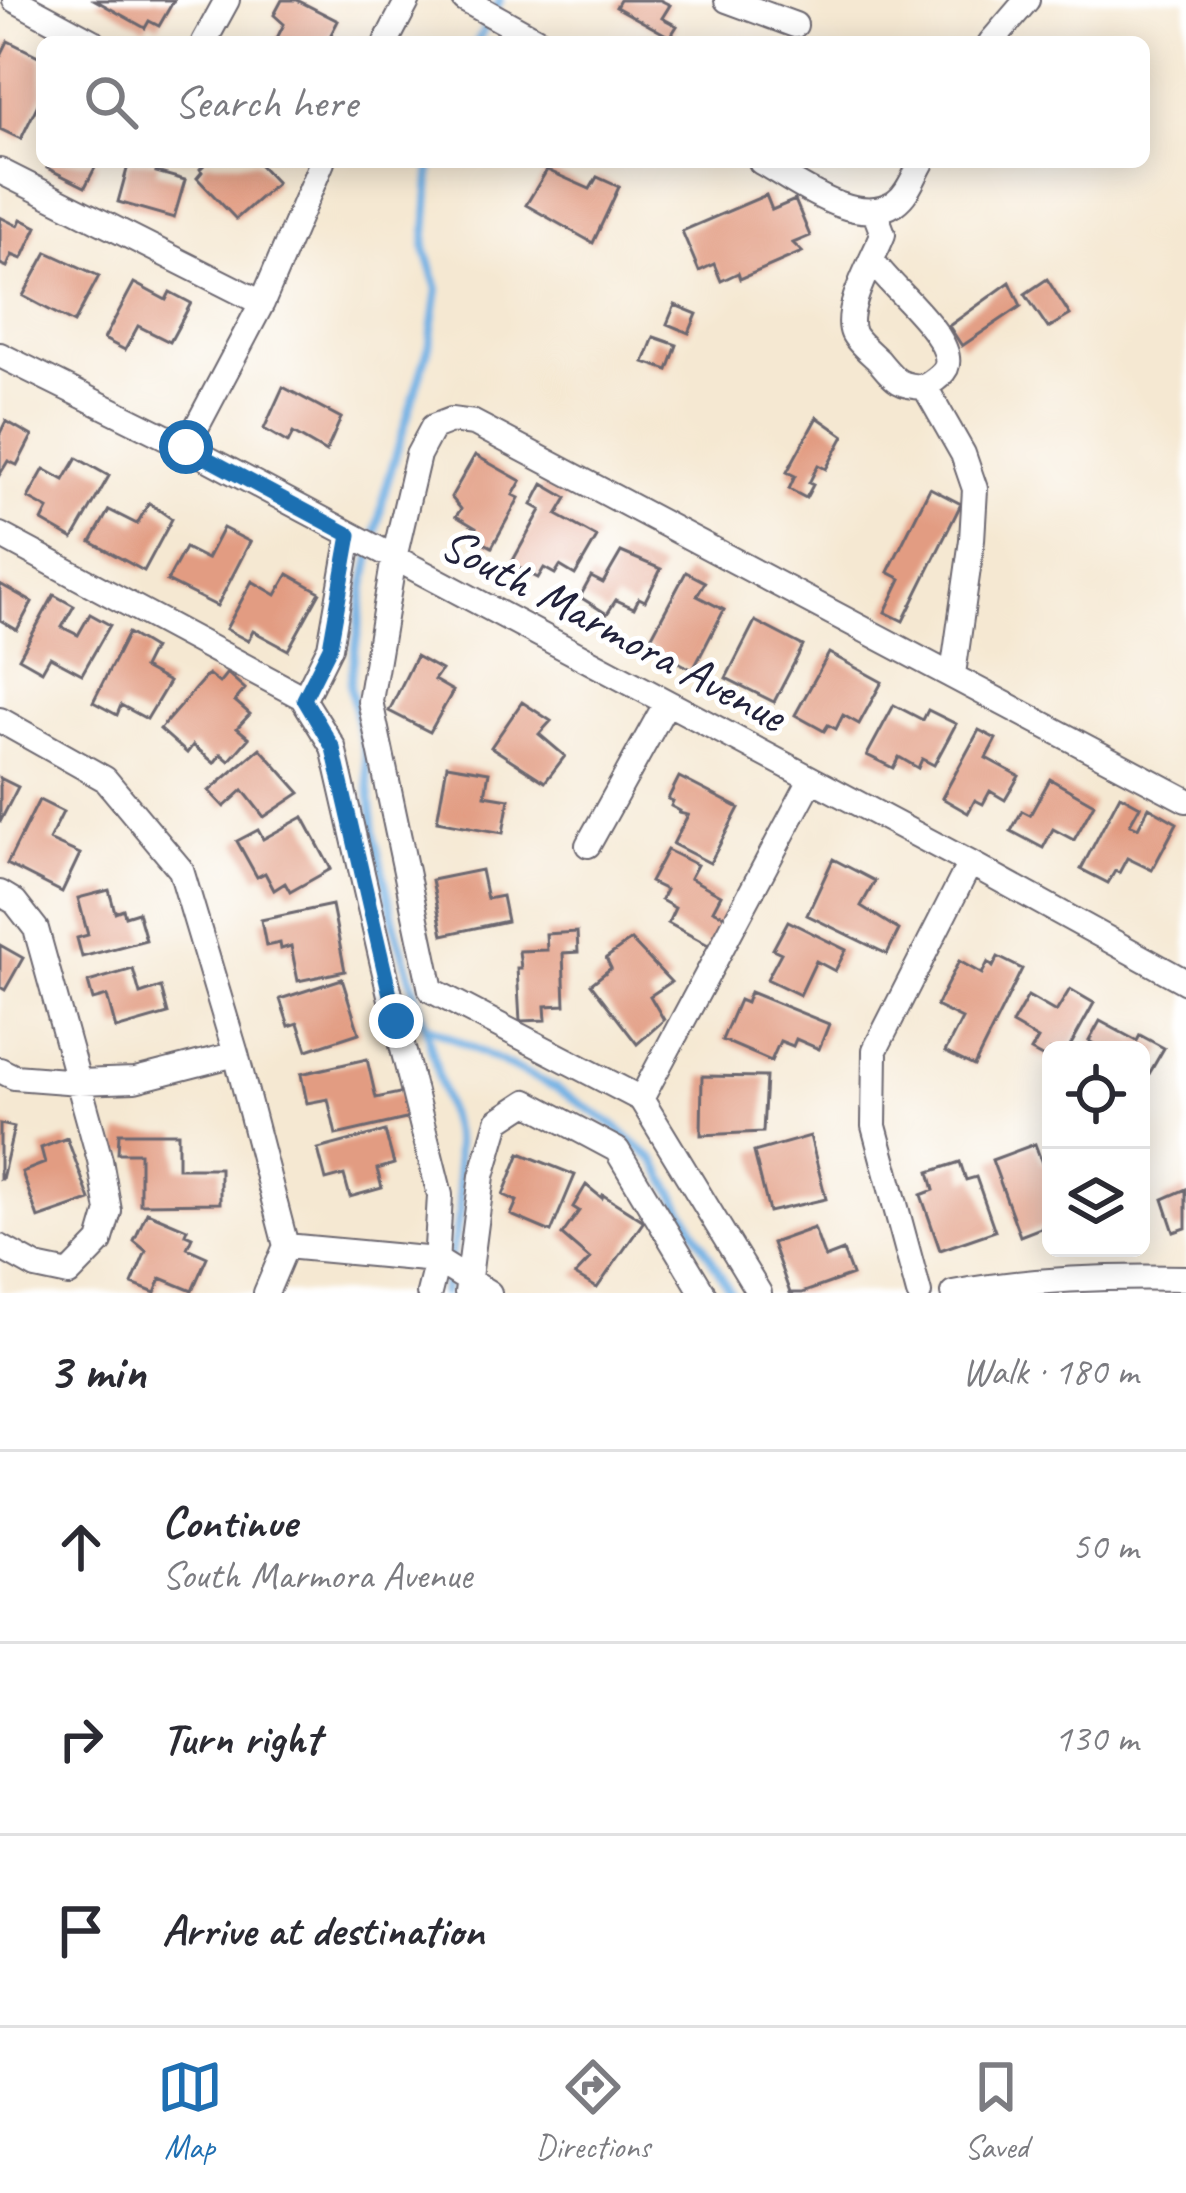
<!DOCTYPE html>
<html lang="en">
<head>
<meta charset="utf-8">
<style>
  body { margin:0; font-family:Caveat,sans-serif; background:#f7f7f7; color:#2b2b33 }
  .controls { position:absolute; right:36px; bottom:36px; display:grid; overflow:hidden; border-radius:18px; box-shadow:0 6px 30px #0003 }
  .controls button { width:108px; height:108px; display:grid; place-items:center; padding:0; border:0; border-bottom:3px solid #e1e1e2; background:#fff; color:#2b2b33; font:60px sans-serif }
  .stop { position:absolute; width:36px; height:36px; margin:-27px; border:9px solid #1f6fb2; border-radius:50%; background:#fff }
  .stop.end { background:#1f6fb2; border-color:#fff; box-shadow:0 3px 12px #0008 }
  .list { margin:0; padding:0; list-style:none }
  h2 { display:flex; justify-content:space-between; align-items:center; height:156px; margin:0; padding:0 48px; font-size:51px }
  h2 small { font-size:39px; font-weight:400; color:#7c7c81 }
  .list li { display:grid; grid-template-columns:78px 1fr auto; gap:36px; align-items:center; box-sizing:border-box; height:192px; padding:0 48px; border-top:3px solid #e1e1e2 }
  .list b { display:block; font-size:45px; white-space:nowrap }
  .list p { margin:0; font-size:39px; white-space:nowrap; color:#7c7c81 }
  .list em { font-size:39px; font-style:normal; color:#7c7c81 }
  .icon { flex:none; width:66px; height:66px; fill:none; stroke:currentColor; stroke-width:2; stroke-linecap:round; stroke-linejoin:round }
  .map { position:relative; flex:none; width:1186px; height:1293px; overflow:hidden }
  .search { position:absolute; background:#fff; box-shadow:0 6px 30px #0003; left:36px; right:36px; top:36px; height:132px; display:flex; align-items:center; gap:30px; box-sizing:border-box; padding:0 42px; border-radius:18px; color:#7c7c81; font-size:45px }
  .sheet { height:732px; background:#fff }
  nav { display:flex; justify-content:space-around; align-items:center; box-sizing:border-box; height:168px; border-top:3px solid #e1e1e2; background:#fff; font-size:33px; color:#7c7c81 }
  nav a { display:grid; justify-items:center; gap:6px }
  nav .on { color:#1f6fb2 }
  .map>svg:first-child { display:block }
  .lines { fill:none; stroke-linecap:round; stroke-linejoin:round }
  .stream { stroke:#70b0e4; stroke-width:8 }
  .building { fill:#e29c82 }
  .minor-casing { stroke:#6c6770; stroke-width:28 }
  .minor { stroke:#fff; stroke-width:24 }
  .route { stroke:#1f6fb2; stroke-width:15 }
  .labels { text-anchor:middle; stroke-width:10; stroke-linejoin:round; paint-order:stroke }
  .street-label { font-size:48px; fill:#22223b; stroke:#fff }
</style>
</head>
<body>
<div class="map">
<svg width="1186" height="1293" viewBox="0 0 1186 1293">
  <rect width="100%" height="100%" fill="#fff"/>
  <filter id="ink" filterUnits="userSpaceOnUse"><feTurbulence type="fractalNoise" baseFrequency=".00833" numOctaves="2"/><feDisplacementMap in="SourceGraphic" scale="24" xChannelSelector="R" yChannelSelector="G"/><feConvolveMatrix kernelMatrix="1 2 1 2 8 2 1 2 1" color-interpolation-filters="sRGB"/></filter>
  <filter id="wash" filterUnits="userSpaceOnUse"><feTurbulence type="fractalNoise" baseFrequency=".004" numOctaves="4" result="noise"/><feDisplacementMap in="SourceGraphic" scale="48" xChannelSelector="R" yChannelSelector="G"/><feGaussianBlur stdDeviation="2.7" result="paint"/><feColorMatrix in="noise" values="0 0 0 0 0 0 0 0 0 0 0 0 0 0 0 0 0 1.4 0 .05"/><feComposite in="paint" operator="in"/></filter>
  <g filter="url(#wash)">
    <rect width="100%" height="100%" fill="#f5e8d2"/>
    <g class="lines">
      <path class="stream" d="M477,42l23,-42
        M431,162l-6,86 13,41 -8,54 -45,147 -21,100 -14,96 15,69 10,83 21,92 29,95 131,63 55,35 44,38 76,132
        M425,1025l31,118 4,69 -17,81"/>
    </g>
    <g id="blocks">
      <path class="building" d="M95,0h79l-15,26 -10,-5 -4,7z
        M282,0h15l41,21 -11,21h-52l9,-18 -10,-9z
        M620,0h40l10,5 -8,13 15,8 -7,11 -54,-30z
        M8,41l34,17v38l-21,43 -21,-10v-72z
        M50,162h48l-13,25 -38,-19z
        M129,162h30l-3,10 29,8 -11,38 -56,-16z
        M207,162h50l20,21 -41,36 -39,-41 5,-6 -2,-3z
        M547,170l43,19 7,-12 22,10 -26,56 -67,-38z
        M766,195l6,15 23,-10 15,36 -17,7 9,9 -62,27 -2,-6 -17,8 -7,-17 -15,7 -17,-40z
        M0,217l18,9 3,-7 16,8 -15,32 -10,-4 -5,12 -7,-3z
        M47,252l52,24 -25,47 -51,-27z
        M1047,279l23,36 -22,13 -23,-34z
        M1010,282l11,24 -59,40 -13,-20z
        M134,283l32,17 4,-8 21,11 -21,39 -32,-16 -13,24 -21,-11z
        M675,305l22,9 -8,19 -22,-9z
        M654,337l23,8 -9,25 -24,-8z
        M283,387l58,31 -15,34 -33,-19 -5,10 -24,-14z
        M817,417l27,19 -18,33 -8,-4 -9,18 4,2 -7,13 -17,-9 6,-13 -8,-4z
        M6,421l26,15 -15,29 -9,-4 -8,13v-41z
        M475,455l46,26 -8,14 6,3 -27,49 -20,-11 4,-8 -20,-12 5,-7 -10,-12z
        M77,458l32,18 -36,63 -31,-18 6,-12 -20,-11 16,-29 20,11z
        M543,484l24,14 -10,17 40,22 -22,38 -15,-9 -5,8 -11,-6 -6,10 -27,-14 30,-54 -9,-5z
        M930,488l31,16 -58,117 -18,-9 16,-33 -13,-7z
        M149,503l23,16 -28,52 -53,-29 18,-32 28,14z
        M223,528l27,14 -33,64 -50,-25 18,-33 22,11z
        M621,552l40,17 -16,32 -6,-3 -5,10 -18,-8 -9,14 -27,-17 11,-20 12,6z
        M686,572l19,10 -8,14 27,14 -31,60 -46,-25z
        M288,574l32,18 -32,58 -35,-19 -5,10 -22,-12 26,-48 24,14z
        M0,584l32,18 -15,28 -17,-10z
        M54,595l20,11 -12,21 16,8 12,-21 20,11 -28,49 -32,-17 -8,14 -23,-13z
        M755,621l48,25 -29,56 -48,-24z
        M128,633l25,15 -10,20 26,14 -22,37 -26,-14 -4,10 -24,-13z
        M829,653l53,29 -23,42 -16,-9 -7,14 -8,-4 -4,6 -29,-16z
        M416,656l25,14 -7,10 19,11 -23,41 -41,-21z
        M227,673l18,16 -10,12 15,13 -13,14 12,10 -20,23 -8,-7 -7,9 -21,-18 -6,8 -27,-24 48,-55 11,9z
        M522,702l29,19 -12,13 26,22 -20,26 -54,-35z
        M894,705l29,15 5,-10 28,14 -22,41 -12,-6 -4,9 -19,-11 -6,11 -26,-13z
        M979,730l17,9 -10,19 33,18 -14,24 -15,-9 -7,13 -8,-4 -7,13 -26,-15z
        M260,748l40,45 -36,24 -21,-27 -19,17 -15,-16z
        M447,765l42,7 -4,23 24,4 -6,34 -66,-12z
        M679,777l60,31 -29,55 -37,-19 15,-29 -9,-2 1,-2 -9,-5 2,-5 -5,-2z
        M0,778l18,9 -18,35z
        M1050,779l44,25 -20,36 -21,-11 -10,19 -32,-17 11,-20 8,4z
        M1120,795l20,11 -10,18 8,4 11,-21 28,16 -25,47 -25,-12 -8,15 -4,-2 -7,12 -27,-14z
        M39,800l24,12 -14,28 31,14 -18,38 -55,-28z
        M303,817l28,52 -41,23 -5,-9 -11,7 -9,-17 -8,4 -20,-36 21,-11 5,9z
        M667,850l30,15 -7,13 31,17 -8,15 15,7 -16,30 -44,-24 7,-15 -14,-8 5,-10 -16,-8z
        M833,859l42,22 -14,25 38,24 -12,24 -80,-39z
        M481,870l6,29 15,-3 5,25 -64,14 -11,-55z
        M109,890l6,22 8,-3 2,7 13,-4 8,28 -64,17 -5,-19 11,-3 -10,-37z
        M332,905l13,66 -47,10 -7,-35 -10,3 -1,-6 -14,3 -5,-26z
        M788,921l58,29 -11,21 -19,-10 -16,34 -33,-16 14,-26 -8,-4z
        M577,932l1,20 -15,1 2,52 -20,1 1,14 -26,1 -3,-53h4l-2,-17 28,-1 -1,-16z
        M631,940l40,42 -21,14 14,24 -27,24 -46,-60 20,-16 -5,-10z
        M0,945l23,13 -18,32 -5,-3z
        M998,957l24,12 -48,97 -29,-14 17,-33 -26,-13 23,-45 23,13 6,-12 5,5z
        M133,969l7,25 21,-7 7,27 -52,15 -9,-33 -14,4 -5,-18z
        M342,979l17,54 -52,17 -9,-27 -9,3 -9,-27z
        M1070,989l24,14 -26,47h-17v12l-20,-11 7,-12 -26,-15 16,-28 28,16z
        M750,992l79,32 -10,25 -23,-10 -3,7 -13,-5 -9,20 -49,-21 17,-40 7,3z
        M1100,1021l37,20 3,-6 24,13 -23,40v-38h-37l-15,-9z
        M367,1059l9,39 28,-6 6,26 -74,17 -8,-36 -21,4 -6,-29z
        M702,1076l64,1 -3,55 -62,3z
        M0,1124l14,3 -12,52h-2z
        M385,1131l9,33 -17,5 5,19 -32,9 -6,-22 -18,5 -8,-31z
        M119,1133h59v35h42v35l-80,1v-51h-22z
        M810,1136l16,63 -57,13 -15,-60z
        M67,1138l23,62 -52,18 -16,-46 23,-9 -4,-15z
        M1035,1144l7,19 9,-3v64l-31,12 -28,-76z
        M520,1153l55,22 -24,57 -40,-17 6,-14 -14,-6z
        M960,1162l6,18 10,-3 19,54 -55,19 -19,-55 13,-5 -5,-18z
        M586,1185l16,13 1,-3 41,26 -47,67 -22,-13 15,-16 -28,-24 17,-24 -6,-4z
        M1186,1189v39l-12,4 -11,-33z
        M147,1212l40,17 -2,5 7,3 -5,11 20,9 -15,34 -31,-13 -6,15 -23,-9 14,-33 -12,-10z
        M814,1228l11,30 18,-7 9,24 -50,18h-12l-18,-50z"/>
    </g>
  </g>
  <g filter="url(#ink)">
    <use href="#blocks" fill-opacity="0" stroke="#6c6770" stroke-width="3"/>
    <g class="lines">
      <g class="minor-casing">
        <path id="minor" d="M15,0l78,42
          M465,0l76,42
          M727,0l68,25
          M204,42l23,-42
          M386,42l22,-42
          M991,42l36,-42
          M761,162c34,19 95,67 134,41 13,-9 19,-27 27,-41
          M0,171l262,132
          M873,261c14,24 85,78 73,107 -4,8 -13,13 -21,19 -27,-1 -30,-7 -46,-26 -8,-8 -22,-19 -26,-28 -10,-24 21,-75 30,-99l-9,-24
          M0,355l186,92 784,416 216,119
          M925,387l38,67 12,35 -3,51 -19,134
          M186,447l76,-144 60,-141
          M0,535l302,162 31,50 63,274 44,174 -4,70 -7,28
          M304,699l26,-52 20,-112
          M0,720l105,59 76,91 55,184 50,192 -20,47
          M588,845l78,-141
          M0,893l15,9 21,27 64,231 9,51 -9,31 -31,32 -33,-7 -36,-20
          M0,1070l14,7 65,5 56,-2 101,-26
          M641,1099l170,-319
          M286,1246l150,14 53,33
          M467,1293l15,-117 16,-55 29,-19 90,48 86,143
          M759,1293l-118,-194 -210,-109 -61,-289 24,-143 24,-103 15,-28 18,-7 23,3 712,377
          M919,1293l-45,-167 1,-76 95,-187
          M953,1293c76,-14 155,-17 233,-15"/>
      </g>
      <use href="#minor" class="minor"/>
    </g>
  </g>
  <g class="lines" filter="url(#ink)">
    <path class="route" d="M186,447l164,88 -20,112 -26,52 29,49 63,273"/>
  </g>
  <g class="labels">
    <g class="street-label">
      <text transform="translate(614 628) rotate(28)" y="17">South Marmora Avenue</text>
    </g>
  </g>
</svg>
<div class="controls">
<button><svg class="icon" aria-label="locate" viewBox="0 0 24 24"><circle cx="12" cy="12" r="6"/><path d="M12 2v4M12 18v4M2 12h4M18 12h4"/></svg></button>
<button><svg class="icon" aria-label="layers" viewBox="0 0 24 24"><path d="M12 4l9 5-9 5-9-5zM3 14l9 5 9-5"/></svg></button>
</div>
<div class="stop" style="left:186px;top:447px"></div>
<div class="stop end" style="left:396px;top:1021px"></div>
<div class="search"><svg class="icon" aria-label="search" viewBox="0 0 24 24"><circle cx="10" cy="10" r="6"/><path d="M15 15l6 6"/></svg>Search here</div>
</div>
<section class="sheet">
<h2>3 min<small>Walk · 180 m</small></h2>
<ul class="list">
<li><svg class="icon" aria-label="ahead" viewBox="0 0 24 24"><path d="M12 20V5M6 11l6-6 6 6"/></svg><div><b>Continue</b><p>South Marmora Avenue</p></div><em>50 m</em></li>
<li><svg class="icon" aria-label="right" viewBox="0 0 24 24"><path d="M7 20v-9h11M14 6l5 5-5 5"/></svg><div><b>Turn right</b></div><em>130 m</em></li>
<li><svg class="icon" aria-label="arrive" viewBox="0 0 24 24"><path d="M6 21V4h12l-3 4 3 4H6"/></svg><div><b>Arrive at destination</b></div></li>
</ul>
</section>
<nav>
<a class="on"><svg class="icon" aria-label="map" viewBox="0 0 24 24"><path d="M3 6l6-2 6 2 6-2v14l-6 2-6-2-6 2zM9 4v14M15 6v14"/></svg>Map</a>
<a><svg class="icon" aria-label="directions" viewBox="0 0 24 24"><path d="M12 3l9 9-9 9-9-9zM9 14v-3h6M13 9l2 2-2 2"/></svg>Directions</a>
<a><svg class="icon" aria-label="saved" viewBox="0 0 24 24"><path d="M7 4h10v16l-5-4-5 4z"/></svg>Saved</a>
</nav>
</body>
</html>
